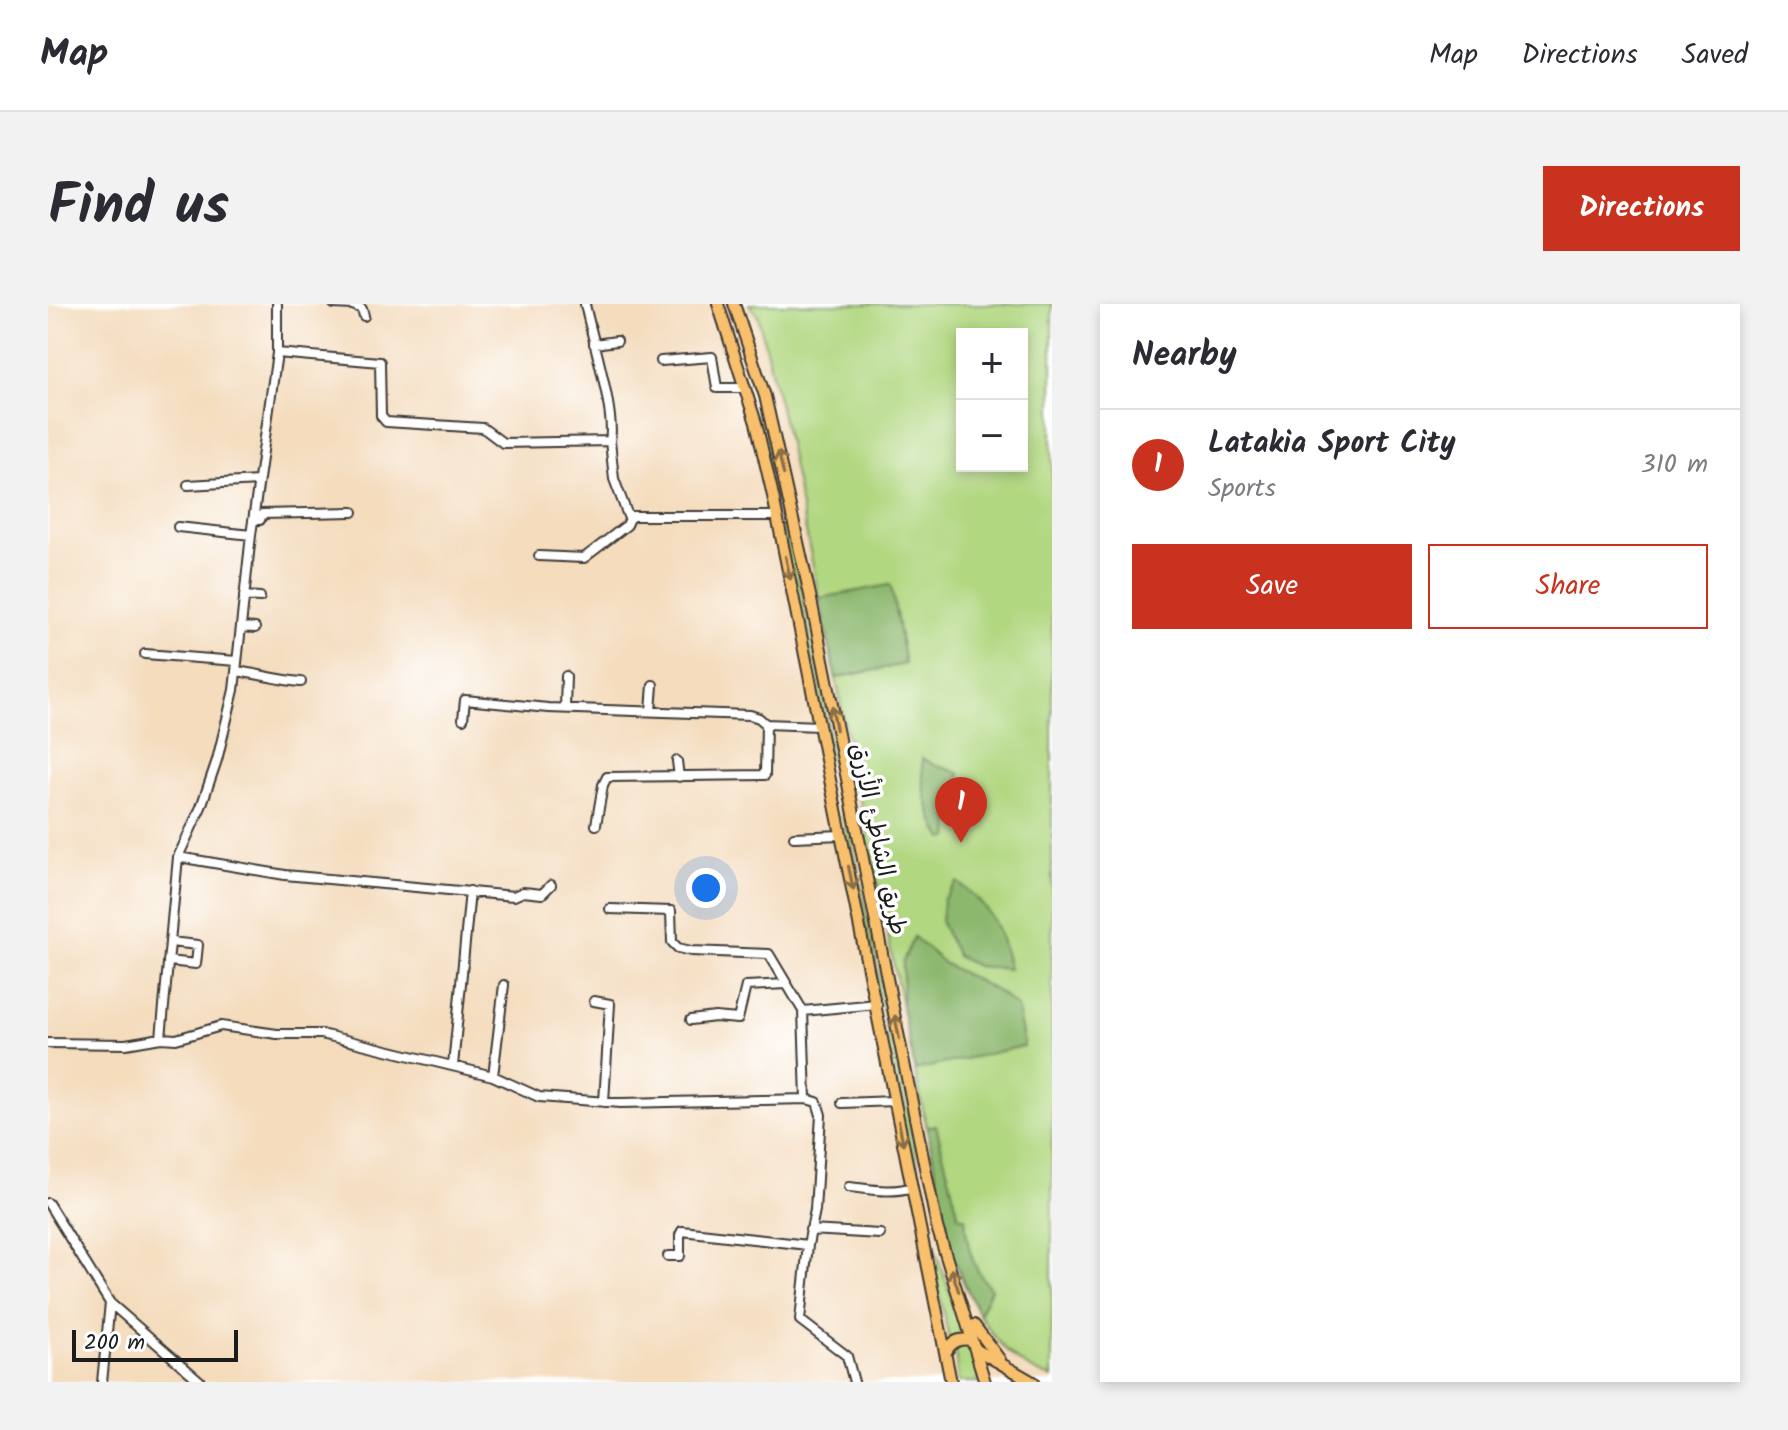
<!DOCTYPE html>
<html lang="en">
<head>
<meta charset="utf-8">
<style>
  body { margin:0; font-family:Kalam,"Playpen Sans Arabic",sans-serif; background:#f2f2f3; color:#2b2b33 }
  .controls { position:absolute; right:24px; top:24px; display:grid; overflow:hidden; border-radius:0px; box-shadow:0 4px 12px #0003 }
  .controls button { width:72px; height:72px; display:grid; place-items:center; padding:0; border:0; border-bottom:2px solid #e1e1e2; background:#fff; color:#2b2b33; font:40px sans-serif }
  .scale { position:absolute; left:24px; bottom:20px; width:166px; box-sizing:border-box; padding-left:8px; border:4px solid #1c1c1c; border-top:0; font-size:22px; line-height:28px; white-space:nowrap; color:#1c1c1c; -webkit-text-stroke:6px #fff; paint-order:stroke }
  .you { position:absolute; left:658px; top:584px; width:28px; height:28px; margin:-20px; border:6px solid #fff; border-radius:50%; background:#1a73e8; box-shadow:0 0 0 12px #1a73e833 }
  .badge { display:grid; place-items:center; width:52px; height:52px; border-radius:50%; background:#c8321e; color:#fff; font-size:26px; font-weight:700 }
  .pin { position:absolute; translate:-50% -66px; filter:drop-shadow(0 2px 4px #0008) }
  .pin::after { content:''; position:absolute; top:42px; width:28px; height:24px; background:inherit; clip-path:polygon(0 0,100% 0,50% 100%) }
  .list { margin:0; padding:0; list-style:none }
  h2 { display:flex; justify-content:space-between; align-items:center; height:104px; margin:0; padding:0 32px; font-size:34px }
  h2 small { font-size:26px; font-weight:400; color:#7c7c81 }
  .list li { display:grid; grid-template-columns:52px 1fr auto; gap:24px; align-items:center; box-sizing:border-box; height:112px; padding:0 32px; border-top:2px solid #e1e1e2 }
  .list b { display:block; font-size:30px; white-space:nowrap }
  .list p { margin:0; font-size:26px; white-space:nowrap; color:#7c7c81 }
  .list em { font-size:26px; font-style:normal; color:#7c7c81 }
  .actions { display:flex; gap:16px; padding:24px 32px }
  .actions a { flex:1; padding:18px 0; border:2px solid #c8321e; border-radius:0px; text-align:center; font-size:28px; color:#c8321e }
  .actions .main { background:#c8321e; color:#fff }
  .map { position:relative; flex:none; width:1004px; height:1078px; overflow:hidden; border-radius:0px }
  header { display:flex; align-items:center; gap:48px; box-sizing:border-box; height:112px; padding:0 40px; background:#fff; border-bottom:2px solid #e1e1e2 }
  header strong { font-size:38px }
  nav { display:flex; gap:44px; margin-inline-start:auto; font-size:28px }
  .intro { display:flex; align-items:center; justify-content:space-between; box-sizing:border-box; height:192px; padding:0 48px }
  h1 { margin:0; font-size:56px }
  .button { padding:20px 36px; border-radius:0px; background:#c8321e; color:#fff; font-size:28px; font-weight:700 }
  main { display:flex; gap:48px; padding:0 48px }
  aside { flex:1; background:#fff; border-radius:0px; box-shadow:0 4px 12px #0003 }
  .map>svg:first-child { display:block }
  .green { fill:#b1d780; stroke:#667a4e; stroke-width:2; fill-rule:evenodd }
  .forest { fill:#8cb86e; stroke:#546a45; stroke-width:2 }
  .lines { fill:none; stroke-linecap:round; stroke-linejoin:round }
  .minor-casing { stroke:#3c3934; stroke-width:12 }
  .major-casing { stroke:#3c3934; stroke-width:14 }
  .minor { stroke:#fff; stroke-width:8 }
  .major { stroke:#f8bf6c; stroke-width:10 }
  .oneway { stroke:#8a6e44 }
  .labels { text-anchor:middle; stroke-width:7; stroke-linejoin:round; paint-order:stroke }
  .street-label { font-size:24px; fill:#1c1c1c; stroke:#fff }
</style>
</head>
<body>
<header>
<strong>Map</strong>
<nav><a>Map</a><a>Directions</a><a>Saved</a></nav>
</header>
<div class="intro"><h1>Find us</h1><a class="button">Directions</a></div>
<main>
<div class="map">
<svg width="1004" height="1078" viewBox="0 0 1004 1078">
  <rect width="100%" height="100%" fill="#fff"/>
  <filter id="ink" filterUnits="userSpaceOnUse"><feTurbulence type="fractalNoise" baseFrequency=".0125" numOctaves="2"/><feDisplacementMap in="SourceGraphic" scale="16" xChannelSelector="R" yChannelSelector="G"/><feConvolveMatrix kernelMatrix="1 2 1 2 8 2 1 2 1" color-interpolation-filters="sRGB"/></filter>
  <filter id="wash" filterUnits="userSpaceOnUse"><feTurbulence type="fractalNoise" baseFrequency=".006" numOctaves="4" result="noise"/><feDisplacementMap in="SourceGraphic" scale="32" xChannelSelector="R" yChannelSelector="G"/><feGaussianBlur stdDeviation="1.8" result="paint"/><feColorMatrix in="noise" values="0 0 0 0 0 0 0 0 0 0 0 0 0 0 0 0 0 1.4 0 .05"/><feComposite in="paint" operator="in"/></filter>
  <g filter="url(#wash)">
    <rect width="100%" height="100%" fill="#f4dcbd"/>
    <path class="green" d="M701,0h303v1074c-56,-17 -78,-71 -99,-120l-168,-830 -27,-112zM914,30h60v132h-60z
      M710,90l4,4 165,811 -2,3 -5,-5 -45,-234 -120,-576z
      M881,929l36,101 -16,5 -22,-104z
      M918,1039l4,3 11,36h-23l-3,-35z"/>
    <path class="forest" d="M841,281l2,1 14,78 -69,14 -17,-80z
      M874,454c12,9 25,9 38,16l-8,25 -3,39 -6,1c-15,-24 -21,-52 -21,-81z
      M909,578c35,25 43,46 52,87l-33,-3 -19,-10 -16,-33 2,-23z
      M866,633l31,27 54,28 18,15 7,39 -109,24 -13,-63 1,-46z
      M888,821l23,92h6c2,29 6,50 26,72l-12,26 -26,-57 -26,-131z"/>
  </g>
  <g filter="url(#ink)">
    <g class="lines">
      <g class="minor-casing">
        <path id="minor" d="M286,0l19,1 9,4 2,7
          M546,40l23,-3
          M229,49l103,9 1,54 5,6 97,6 20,15 107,-2c6,-28 -19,-106 -25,-137
          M613,57l51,-4 5,31h28
          M562,137l4,38 14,37h149
          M140,181l70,-4
          M205,216h7l2,-6 91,-2
          M130,223l73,8
          M491,252l45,2 43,-33 4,-9
          M196,292l16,1
          M193,323l14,1
          M97,350l92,7
          M188,367c23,3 42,9 65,11
          M517,404l1,-32
          M603,407l2,-26
          M415,415l2,-19 83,8 202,7 9,3 7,6
          M629,457l2,16
          M548,521l7,-40 4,-8 158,-2 1,-51 54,2
          M746,533l48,-2
          M130,553l107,18 229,21 9,-4 19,2 9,-9
          M562,605l61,2 1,31 6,6 13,3 78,3 34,57
          M120,657l28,3 2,-19 -28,-3
          M546,697l16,3 -6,98
          M643,716l24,-3 23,2 8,-33 40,-2
          M113,734l17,-181 23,-50 16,-47 17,-70 17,-155 26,-182v-49
          M0,739l78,1 35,-6 15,1 45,-13 56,8h44l172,42 46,21 82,6 185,-4 11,3 4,13 -6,95 -7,35 -8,75 47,36 7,26
          M405,762l17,-175
          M445,772l11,-91
          M758,795l-3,-88 74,-7
          M794,799l53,-2
          M801,883c20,2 43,7 63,0
          M0,899l62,100 91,79
          M762,926l70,4
          M620,952h12v-21l2,-4 126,14
          M54,1078l8,-79"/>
      </g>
      <g class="major-casing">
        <path id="major" d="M670,0l38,119 17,73 178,886
          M686,0l31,92 45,199 127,632 48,155
          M926,1021l26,35
          M898,1048c5,-10 13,-14 24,-12l7,10 56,32"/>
      </g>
      <use href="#minor" class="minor"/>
      <use href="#major" class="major"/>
    </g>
    <defs><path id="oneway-shaft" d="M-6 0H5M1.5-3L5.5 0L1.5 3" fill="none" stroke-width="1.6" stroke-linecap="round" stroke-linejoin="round" transform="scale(2)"/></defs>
    <g class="oneway">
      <use href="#oneway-shaft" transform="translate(733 159) rotate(-103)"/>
      <use href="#oneway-shaft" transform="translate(740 264) rotate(78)"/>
      <use href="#oneway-shaft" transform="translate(786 414) rotate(-101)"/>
      <use href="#oneway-shaft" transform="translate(803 574) rotate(78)"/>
      <use href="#oneway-shaft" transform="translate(849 723) rotate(-101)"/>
      <use href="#oneway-shaft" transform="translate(853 829) rotate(79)"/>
      <use href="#oneway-shaft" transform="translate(907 976) rotate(-108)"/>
    </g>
  </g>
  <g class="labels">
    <g class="street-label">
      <text transform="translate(831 535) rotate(78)" y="8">طريق الشاطئ الأزرق</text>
    </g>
  </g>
</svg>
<div class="controls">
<button>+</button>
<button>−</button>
</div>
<div class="scale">200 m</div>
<div class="you"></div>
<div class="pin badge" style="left:913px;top:539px">1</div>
</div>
<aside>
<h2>Nearby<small></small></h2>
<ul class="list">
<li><span class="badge">1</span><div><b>Latakia Sport City</b><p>Sports</p></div><em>310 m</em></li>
</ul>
<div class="actions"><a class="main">Save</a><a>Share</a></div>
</aside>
</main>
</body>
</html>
